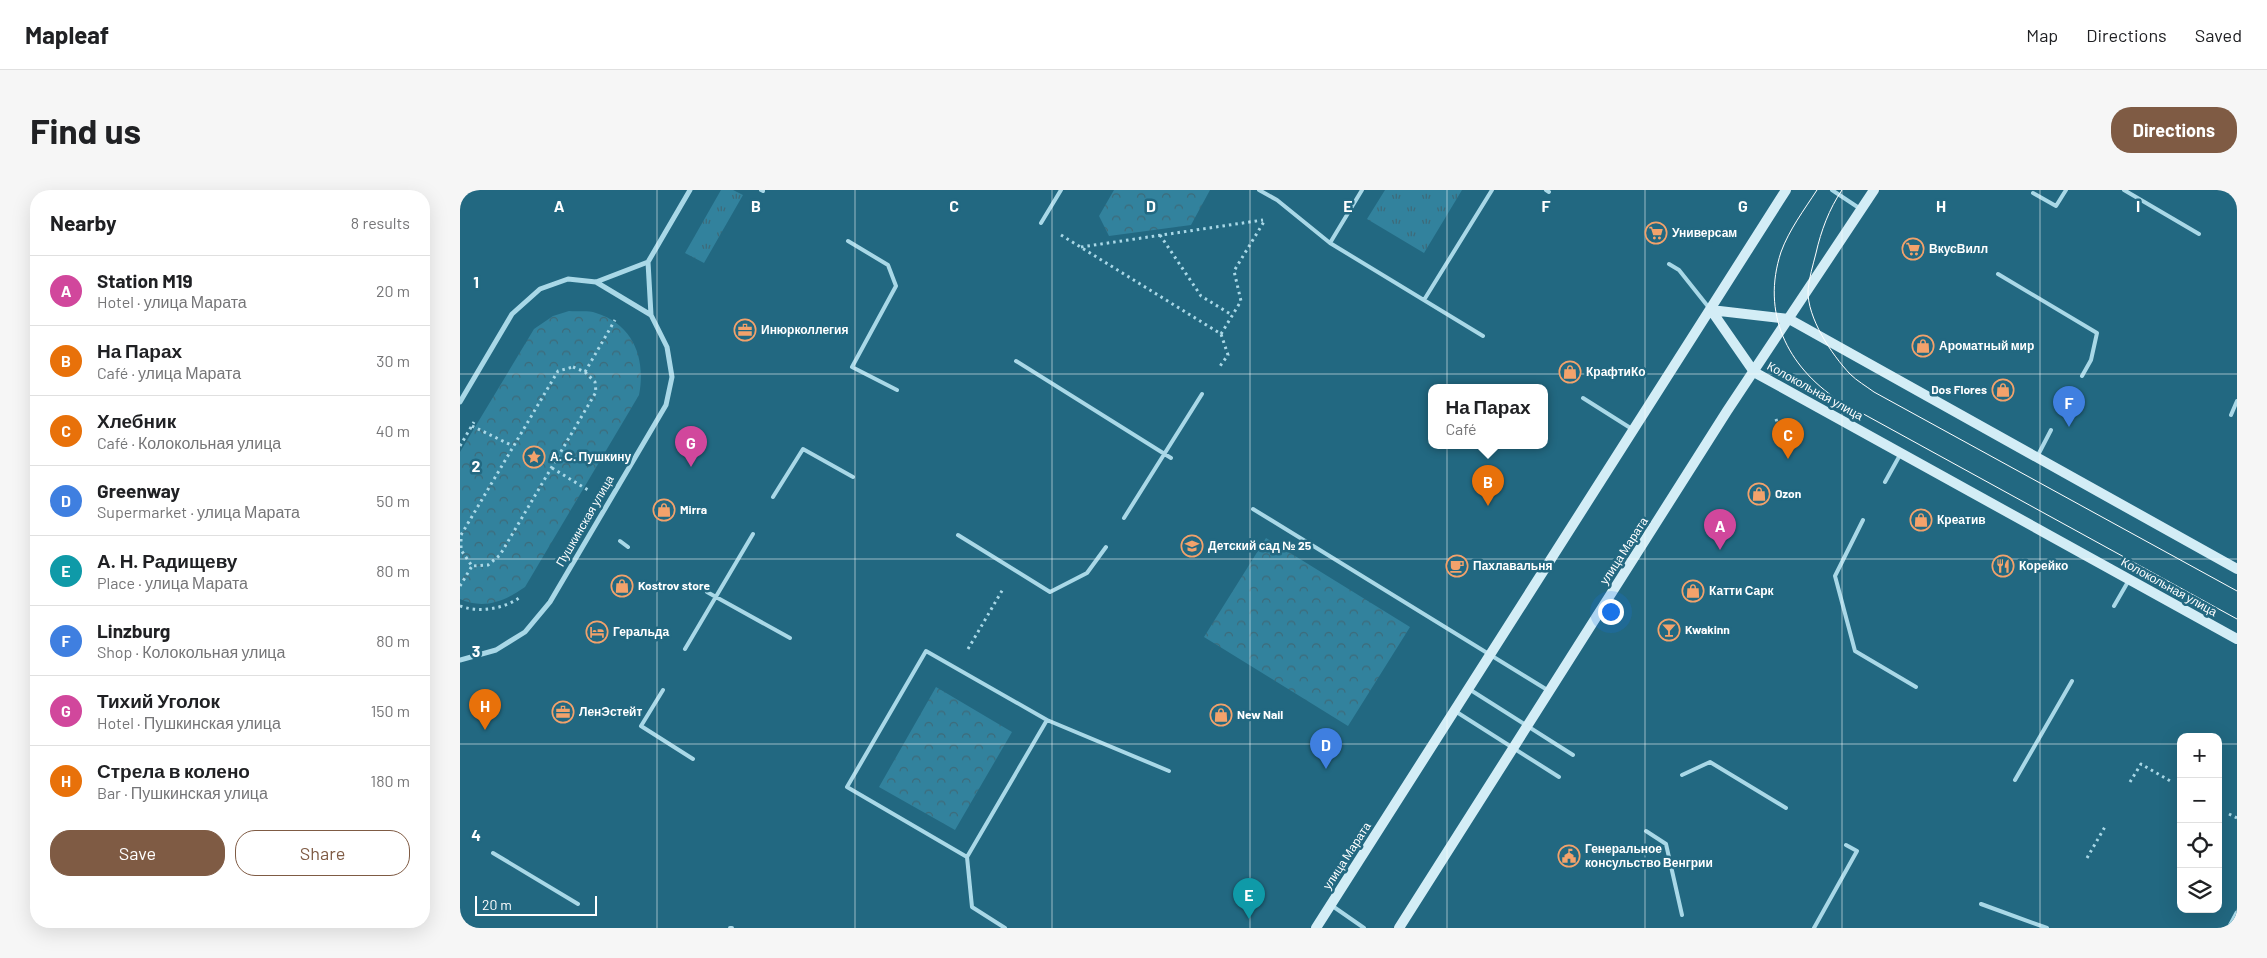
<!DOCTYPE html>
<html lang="en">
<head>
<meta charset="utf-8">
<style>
  body { margin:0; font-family:Barlow,sans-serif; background:#f6f6f6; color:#202124 }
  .controls { position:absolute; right:15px; bottom:15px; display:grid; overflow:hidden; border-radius:10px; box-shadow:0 5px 20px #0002 }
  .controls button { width:45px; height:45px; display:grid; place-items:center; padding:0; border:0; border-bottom:1px solid #e0e0e0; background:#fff; color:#202124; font:25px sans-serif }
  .scale { position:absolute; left:15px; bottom:12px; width:122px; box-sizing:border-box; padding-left:5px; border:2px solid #fff; border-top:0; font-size:14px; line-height:18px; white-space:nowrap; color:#fff; -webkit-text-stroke:4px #226881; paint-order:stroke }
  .you { position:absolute; left:1150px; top:421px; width:18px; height:18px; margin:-12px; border:4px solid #fff; border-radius:50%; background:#1a73e8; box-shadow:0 0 0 8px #1a73e833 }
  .badge { display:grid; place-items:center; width:32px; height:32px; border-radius:50%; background:#7f5b44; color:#fff; font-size:16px; font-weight:700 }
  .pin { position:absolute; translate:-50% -41px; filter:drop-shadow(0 1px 2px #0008) }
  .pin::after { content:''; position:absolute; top:26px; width:18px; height:15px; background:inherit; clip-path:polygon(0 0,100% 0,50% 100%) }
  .popup { position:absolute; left:968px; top:194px; width:120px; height:65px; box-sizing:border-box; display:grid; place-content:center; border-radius:10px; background:#fff; filter:drop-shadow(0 1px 4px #0005); font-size:16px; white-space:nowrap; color:#757577 }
  .popup b { font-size:19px; color:#202124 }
  .popup::after { content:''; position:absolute; left:50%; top:100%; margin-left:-10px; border:10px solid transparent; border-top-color:#fff }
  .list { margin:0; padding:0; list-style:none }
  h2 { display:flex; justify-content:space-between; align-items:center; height:65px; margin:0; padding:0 20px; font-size:21px }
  h2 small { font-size:16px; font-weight:400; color:#757577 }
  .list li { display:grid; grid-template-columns:32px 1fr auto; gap:15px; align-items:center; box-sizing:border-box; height:70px; padding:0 20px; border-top:1px solid #e0e0e0 }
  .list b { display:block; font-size:19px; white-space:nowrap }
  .list p { margin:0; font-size:16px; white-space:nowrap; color:#757577 }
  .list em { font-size:16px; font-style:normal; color:#757577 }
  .actions { display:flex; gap:10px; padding:15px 20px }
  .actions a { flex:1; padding:11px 0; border:1px solid #7f5b44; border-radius:20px; text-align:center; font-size:18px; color:#7f5b44 }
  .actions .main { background:#7f5b44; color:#fff }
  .icon { flex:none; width:28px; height:28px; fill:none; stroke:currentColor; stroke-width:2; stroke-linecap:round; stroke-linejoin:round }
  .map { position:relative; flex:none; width:1777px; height:738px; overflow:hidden; border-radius:20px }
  header { display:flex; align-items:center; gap:30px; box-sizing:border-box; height:70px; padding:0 25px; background:#fff; border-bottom:1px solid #e0e0e0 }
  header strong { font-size:24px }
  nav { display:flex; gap:28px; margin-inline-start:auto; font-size:18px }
  .intro { display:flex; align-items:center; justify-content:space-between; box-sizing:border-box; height:120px; padding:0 30px }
  h1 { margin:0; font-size:35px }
  .button { padding:12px 22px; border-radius:20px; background:#7f5b44; color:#fff; font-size:18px; font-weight:700 }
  main { display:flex; gap:30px; padding:0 30px }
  aside { flex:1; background:#fff; border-radius:20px; box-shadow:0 5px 20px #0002 }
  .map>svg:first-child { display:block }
  .grass { fill:url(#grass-tufts) }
  .park { fill:url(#park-crowns) }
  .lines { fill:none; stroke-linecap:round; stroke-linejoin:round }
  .path { stroke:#a9d8e7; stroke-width:3; stroke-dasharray:2.5 4; stroke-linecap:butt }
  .lane { stroke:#a9d8e7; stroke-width:4 }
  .street { stroke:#a9d8e7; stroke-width:5 }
  .secondary { stroke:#d3edf6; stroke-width:10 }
  .tram { stroke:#fff; stroke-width:1 }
  .grid { fill:none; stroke:#fff; stroke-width:1; stroke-opacity:0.55 }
  .labels { text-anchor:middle; stroke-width:5; stroke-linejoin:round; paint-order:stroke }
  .poi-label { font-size:12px; font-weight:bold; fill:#fff; stroke:#226881; text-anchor:start }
  .street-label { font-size:12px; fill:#fff; stroke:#226881 }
  .grid-label { font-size:16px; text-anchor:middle; font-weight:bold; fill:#fff; stroke:#226881; stroke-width:5; stroke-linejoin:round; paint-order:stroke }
</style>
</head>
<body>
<header>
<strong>Mapleaf</strong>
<nav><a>Map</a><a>Directions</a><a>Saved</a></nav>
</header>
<div class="intro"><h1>Find us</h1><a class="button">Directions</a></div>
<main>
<aside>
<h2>Nearby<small>8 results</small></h2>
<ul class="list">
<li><span class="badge" style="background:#d1479c">A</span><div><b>Station M19</b><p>Hotel · улица Марата</p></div><em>20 m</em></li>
<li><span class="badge" style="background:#e8710a">B</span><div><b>На Парах</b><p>Café · улица Марата</p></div><em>30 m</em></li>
<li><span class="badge" style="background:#e8710a">C</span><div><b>Хлебник</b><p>Café · Колокольная улица</p></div><em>40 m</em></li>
<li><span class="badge" style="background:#3f7fe0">D</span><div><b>Greenway</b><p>Supermarket · улица Марата</p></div><em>50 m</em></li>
<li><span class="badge" style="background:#0f9aa8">E</span><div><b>А. Н. Радищеву</b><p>Place · улица Марата</p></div><em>80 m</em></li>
<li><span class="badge" style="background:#3f7fe0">F</span><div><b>Linzburg</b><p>Shop · Колокольная улица</p></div><em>80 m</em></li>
<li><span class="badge" style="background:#d1479c">G</span><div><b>Тихий Уголок</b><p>Hotel · Пушкинская улица</p></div><em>150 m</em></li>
<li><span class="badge" style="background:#e8710a">H</span><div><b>Стрела в колено</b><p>Bar · Пушкинская улица</p></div><em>180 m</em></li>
</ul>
<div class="actions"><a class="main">Save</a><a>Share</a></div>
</aside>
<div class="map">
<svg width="1777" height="738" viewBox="0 0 1777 738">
  <defs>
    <pattern id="grass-tufts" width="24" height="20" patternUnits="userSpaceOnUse" patternTransform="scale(1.25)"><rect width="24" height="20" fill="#32829d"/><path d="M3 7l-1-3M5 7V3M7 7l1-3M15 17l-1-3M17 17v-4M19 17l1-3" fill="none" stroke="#3e6a79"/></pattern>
    <pattern id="park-crowns" width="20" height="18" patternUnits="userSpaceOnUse" patternTransform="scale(1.25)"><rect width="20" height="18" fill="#32829d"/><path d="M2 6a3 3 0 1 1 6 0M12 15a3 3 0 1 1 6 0" fill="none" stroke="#3e6a79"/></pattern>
  </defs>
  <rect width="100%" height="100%" fill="#226881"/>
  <path class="grass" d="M261,0h12l10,5 -39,68 -19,-10z
    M925,0h77l-38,63 -57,-34z"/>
  <path class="park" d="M654,0h96l-19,35 -82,11 -10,-20z
    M109,121c9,1 19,-1 27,2 38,12 50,46 43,82l-114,192c-20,14 -41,23 -65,12v-147l74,-123 19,-13z
    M806,348l144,89 -62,99 -144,-89z
    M476,497l76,45 -57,98 -76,-43z"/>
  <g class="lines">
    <path class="path" d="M601,45l160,99 7,21 -10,14
      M700,45l41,61 31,19
      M621,57l182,-27
      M761,144l20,-33 -7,-30 31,-51
      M113,177l12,5 10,10 1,10 -96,163 -12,10 -16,1 -11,-16v-15l97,-164z
      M125,182l30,-52
      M1316,229l8,24
      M12,236l41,20
      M0,256l14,-24
      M92,278l36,22
      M0,396l12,-20
      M0,416c19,7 43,3 59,-8
      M508,459l35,-60
      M1670,592l11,-18 31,18
      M1769,624l8,4
      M1627,668l19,-33"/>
    <path class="lane" d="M301,0l2,1
      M799,0l18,10 53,43 153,93
      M1086,0l3,2
      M1372,0l27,18
      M1664,0l75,44
      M1573,3l23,13 10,-16
      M581,33l20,-33
      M388,51l40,24 8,21 -44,81 45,23
      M870,53l32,-53
      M1209,74l10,6 31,39
      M1538,84l99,59 -6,27 -9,16
      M964,110l68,-110
      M556,171l155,97
      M1123,208l49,31
      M1771,225l6,-14
      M1577,267l14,-27
      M1425,292l15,-27
      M313,307l30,-48 50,28
      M793,319l296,182
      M664,328l78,-124
      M1403,330l-28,56 20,75 61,36
      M498,345l92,57 37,-19 19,-26
      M160,351l8,6
      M247,402l83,46
      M1654,416l15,-26
      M225,459l68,-115
      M1009,499l104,66
      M203,500l-22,36 52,33
      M995,521l104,66
      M1222,585l28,-13 76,46
      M1555,590l57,-99
      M1186,641l20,13 16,71
      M33,663l85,51
      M507,667l-120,-70 79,-136 121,69 122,51
      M1521,714l66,24
      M871,715l33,23
      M270,738h2
      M545,738l-33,-21 -5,-50 80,-137
      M1354,738l43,-77 -11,-6"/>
    <path class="street" d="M136,92l55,33
      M0,212l52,-88 28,-25 28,-10 28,3 52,-20
      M0,470l36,-10 29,-18 25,-30 116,-197 6,-28 -5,-30 -16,-32 -3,-53 42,-72
      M1769,738l8,-15"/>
    <path class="secondary" d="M1251,120l43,62 483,267
      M1251,120l78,9 448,250
      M856,738l470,-738
      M939,738l328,-517 147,-221"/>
    <path class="tram" d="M1357,0c-13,20 -28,40 -36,62 -20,61 6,114 57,148l399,219
      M1382,0c-13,19 -21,41 -26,63 -3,12 -7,25 -8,37 -1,28 24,65 42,84 7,7 16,12 24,18l363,199"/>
  </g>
  <path class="grid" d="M197,0v738M395,0v738M592,0v738M790,0v738M987,0v738M1185,0v738M1382,0v738M1580,0v738M0,184h1777M0,369h1777M0,554h1721M1758,554h19"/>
  <defs>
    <g id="supermarket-ring" transform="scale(1.125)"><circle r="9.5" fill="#226881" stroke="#f3a26b" stroke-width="1.5"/><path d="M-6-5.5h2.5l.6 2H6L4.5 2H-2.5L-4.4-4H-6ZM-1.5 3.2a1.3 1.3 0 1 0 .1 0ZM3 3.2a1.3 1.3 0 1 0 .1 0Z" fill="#f3a26b"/></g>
    <g id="office-ring" transform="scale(1.125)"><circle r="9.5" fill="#226881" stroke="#f3a26b" stroke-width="1.5"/><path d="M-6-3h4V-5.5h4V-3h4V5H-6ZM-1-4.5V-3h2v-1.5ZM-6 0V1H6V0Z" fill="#f3a26b"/></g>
    <g id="shop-ring" transform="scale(1.125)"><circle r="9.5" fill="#226881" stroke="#f3a26b" stroke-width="1.5"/><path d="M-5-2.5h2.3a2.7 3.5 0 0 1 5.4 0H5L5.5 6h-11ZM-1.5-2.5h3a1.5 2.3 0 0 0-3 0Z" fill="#f3a26b"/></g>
    <g id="sight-ring" transform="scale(1.125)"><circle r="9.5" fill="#226881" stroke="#f3a26b" stroke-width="1.5"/><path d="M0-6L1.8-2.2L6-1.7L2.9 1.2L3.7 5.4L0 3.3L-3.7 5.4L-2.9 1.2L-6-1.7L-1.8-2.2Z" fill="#f3a26b"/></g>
    <g id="school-ring" transform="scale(1.125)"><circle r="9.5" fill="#226881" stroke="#f3a26b" stroke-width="1.5"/><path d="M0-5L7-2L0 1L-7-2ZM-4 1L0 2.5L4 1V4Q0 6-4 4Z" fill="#f3a26b"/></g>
    <g id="cafe-ring" transform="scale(1.125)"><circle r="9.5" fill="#226881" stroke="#f3a26b" stroke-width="1.5"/><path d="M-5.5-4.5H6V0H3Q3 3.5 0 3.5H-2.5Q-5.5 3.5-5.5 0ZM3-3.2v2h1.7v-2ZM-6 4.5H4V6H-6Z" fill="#f3a26b"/></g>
    <g id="restaurant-ring" transform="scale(1.125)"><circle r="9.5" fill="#226881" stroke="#f3a26b" stroke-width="1.5"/><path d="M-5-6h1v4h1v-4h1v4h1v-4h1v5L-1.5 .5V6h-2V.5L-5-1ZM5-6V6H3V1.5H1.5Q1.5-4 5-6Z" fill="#f3a26b"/></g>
    <g id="bar-ring" transform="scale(1.125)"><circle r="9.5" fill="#226881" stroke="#f3a26b" stroke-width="1.5"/><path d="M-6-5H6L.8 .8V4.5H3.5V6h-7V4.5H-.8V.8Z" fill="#f3a26b"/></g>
    <g id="hotel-ring" transform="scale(1.125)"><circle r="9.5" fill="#226881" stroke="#f3a26b" stroke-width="1.5"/><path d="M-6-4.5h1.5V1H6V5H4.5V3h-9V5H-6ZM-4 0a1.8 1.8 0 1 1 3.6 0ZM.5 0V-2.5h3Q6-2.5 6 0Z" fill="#f3a26b"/></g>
    <g id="civic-ring" transform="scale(1.125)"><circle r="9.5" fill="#226881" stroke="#f3a26b" stroke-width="1.5"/><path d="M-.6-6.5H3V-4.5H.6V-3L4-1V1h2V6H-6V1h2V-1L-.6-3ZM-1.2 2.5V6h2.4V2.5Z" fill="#f3a26b"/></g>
  </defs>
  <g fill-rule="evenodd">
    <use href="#supermarket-ring" x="1196" y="43"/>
    <use href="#supermarket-ring" x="1453" y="59"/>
    <use href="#office-ring" x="285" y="140"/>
    <use href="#shop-ring" x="1463" y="156"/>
    <use href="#shop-ring" x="1110" y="182"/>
    <use href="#shop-ring" x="1543" y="200"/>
    <use href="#sight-ring" x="74" y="267"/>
    <use href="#shop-ring" x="1299" y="304"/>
    <use href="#shop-ring" x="204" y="320"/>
    <use href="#shop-ring" x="1461" y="330"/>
    <use href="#school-ring" x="732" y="356"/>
    <use href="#cafe-ring" x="997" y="376"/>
    <use href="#restaurant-ring" x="1543" y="376"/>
    <use href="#shop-ring" x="162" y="396"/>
    <use href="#shop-ring" x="1233" y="401"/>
    <use href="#bar-ring" x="1209" y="440"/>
    <use href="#hotel-ring" x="137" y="442"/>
    <use href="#office-ring" x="103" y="522"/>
    <use href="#shop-ring" x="761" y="525"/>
    <use href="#civic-ring" x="1109" y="666"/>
  </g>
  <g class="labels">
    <g class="poi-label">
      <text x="1212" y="47">Универсам</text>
      <text x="1469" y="63">ВкусВилл</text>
      <text x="301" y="144">Инюрколлегия</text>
      <text x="1479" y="160">Ароматный мир</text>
      <text x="1126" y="186">КрафтиКо</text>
      <text x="1527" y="204" text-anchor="end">Dos Flores</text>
      <text x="90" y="271">А. С. Пушкину</text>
      <text x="1315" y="308">Ozon</text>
      <text x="220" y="324">Mirra</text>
      <text x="1477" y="334">Креатив</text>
      <text x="748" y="360">Детский сад № 25</text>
      <text x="1013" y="380">Пахлавальня</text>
      <text x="1559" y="380">Корейко</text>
      <text x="178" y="400">Kostrov store</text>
      <text x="1249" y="405">Катти Сарк</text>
      <text x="1225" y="444">Kwakinn</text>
      <text x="153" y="446">Геральда</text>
      <text x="119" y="526">ЛенЭстейт</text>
      <text x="777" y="529">New Nail</text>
      <text x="1125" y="663">Генеральное<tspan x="1125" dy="14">консульство Венгрии</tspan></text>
    </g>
    <g class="street-label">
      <text transform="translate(1355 201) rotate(29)" y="4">Колокольная улица</text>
      <text transform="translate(125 331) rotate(-60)" y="4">Пушкинская улица</text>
      <text transform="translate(1164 361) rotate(-57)" y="4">улица Марата</text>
      <text transform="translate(1709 397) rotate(29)" y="4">Колокольная улица</text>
      <text transform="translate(887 666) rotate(-57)" y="4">улица Марата</text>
    </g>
  </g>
  <g class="grid-label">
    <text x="99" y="22">A</text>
    <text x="296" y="22">B</text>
    <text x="494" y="22">C</text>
    <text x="691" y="22">D</text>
    <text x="888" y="22">E</text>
    <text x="1086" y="22">F</text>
    <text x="1283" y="22">G</text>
    <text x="1481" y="22">H</text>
    <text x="1678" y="22">I</text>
    <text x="16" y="98">1</text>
    <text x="16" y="282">2</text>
    <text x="16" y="467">3</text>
    <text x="16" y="651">4</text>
  </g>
</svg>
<div class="controls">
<button>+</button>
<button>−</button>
<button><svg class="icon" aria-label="locate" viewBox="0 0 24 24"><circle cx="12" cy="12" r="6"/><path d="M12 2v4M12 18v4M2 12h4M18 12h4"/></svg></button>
<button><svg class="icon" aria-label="layers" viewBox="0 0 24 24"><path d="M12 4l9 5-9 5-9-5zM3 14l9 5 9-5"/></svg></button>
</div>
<div class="scale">20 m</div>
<div class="you"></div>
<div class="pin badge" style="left:1260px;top:360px;background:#d1479c">A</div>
<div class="pin badge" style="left:1028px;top:316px;background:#e8710a">B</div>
<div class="popup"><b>На Парах</b>Café</div>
<div class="pin badge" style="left:1328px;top:269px;background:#e8710a">C</div>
<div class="pin badge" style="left:866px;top:579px;background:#3f7fe0">D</div>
<div class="pin badge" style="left:789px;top:729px;background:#0f9aa8">E</div>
<div class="pin badge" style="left:1609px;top:237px;background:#3f7fe0">F</div>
<div class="pin badge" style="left:231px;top:277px;background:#d1479c">G</div>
<div class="pin badge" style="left:25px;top:540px;background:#e8710a">H</div>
</div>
</main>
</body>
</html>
